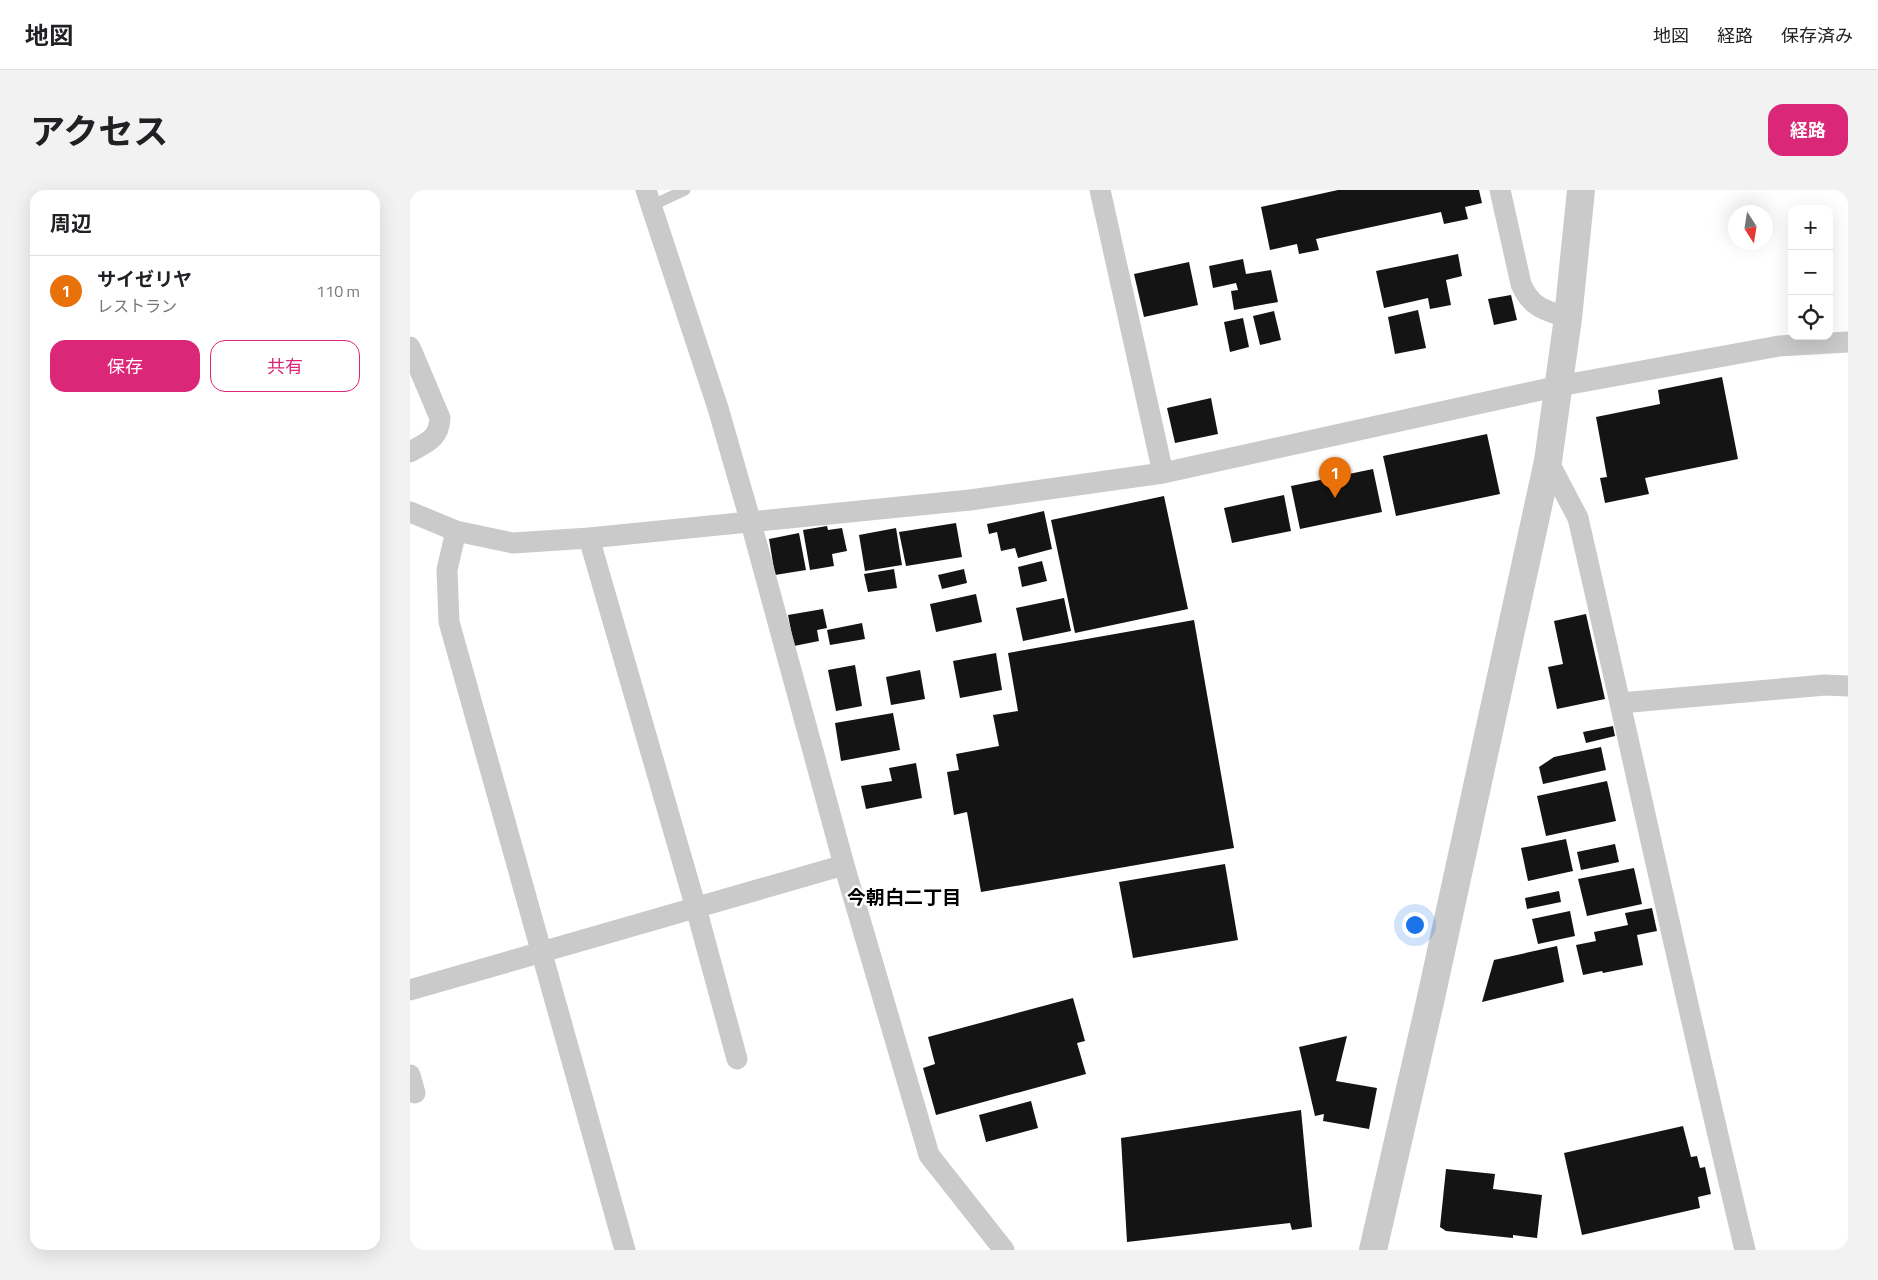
<!DOCTYPE html>
<html lang="ja">
<head>
<meta charset="utf-8">
<style>
  body { margin:0; font-family:"Titillium Web","Noto Sans JP",sans-serif; background:#f2f2f2; color:#202124 }
  .controls { position:absolute; right:15px; top:15px; display:grid; overflow:hidden; border-radius:10px; box-shadow:0 5px 20px #0002 }
  .controls button { width:45px; height:45px; display:grid; place-items:center; padding:0; border:0; border-bottom:1px solid #e0e0e0; background:#fff; color:#202124; font:25px sans-serif }
  .compass { position:absolute; left:1318px; top:15px; width:45px; height:45px; border-radius:50%; background:#fff; box-shadow:0 5px 20px #0002; rotate:168deg }
  .you { position:absolute; left:1004px; top:734px; width:18px; height:18px; margin:-12px; border:4px solid #fff; border-radius:50%; background:#1a73e8; box-shadow:0 0 0 8px #1a73e833 }
  .badge { display:grid; place-items:center; width:32px; height:32px; border-radius:50%; background:#db2777; color:#fff; font-size:16px; font-weight:700 }
  .pin { position:absolute; translate:-50% -41px; filter:drop-shadow(0 1px 2px #0008) }
  .pin::after { content:''; position:absolute; top:26px; width:18px; height:15px; background:inherit; clip-path:polygon(0 0,100% 0,50% 100%) }
  .list { margin:0; padding:0; list-style:none }
  h2 { display:flex; justify-content:space-between; align-items:center; height:65px; margin:0; padding:0 20px; font-size:21px }
  h2 small { font-size:16px; font-weight:400; color:#757577 }
  .list li { display:grid; grid-template-columns:32px 1fr auto; gap:15px; align-items:center; box-sizing:border-box; height:70px; padding:0 20px; border-top:1px solid #e0e0e0 }
  .list b { display:block; font-size:19px; white-space:nowrap }
  .list p { margin:0; font-size:16px; white-space:nowrap; color:#757577 }
  .list em { font-size:16px; font-style:normal; color:#757577 }
  .actions { display:flex; gap:10px; padding:15px 20px }
  .actions a { flex:1; padding:11px 0; border:1px solid #db2777; border-radius:15px; text-align:center; font-size:18px; color:#db2777 }
  .actions .main { background:#db2777; color:#fff }
  .icon { flex:none; width:28px; height:28px; fill:none; stroke:currentColor; stroke-width:2; stroke-linecap:round; stroke-linejoin:round }
  .map { position:relative; flex:none; width:1438px; height:1060px; overflow:hidden; border-radius:15px }
  header { display:flex; align-items:center; gap:30px; box-sizing:border-box; height:70px; padding:0 25px; background:#fff; border-bottom:1px solid #e0e0e0 }
  header strong { font-size:24px }
  nav { display:flex; gap:28px; margin-inline-start:auto; font-size:18px }
  .intro { display:flex; align-items:center; justify-content:space-between; box-sizing:border-box; height:120px; padding:0 30px }
  h1 { margin:0; font-size:35px }
  .button { padding:12px 22px; border-radius:15px; background:#db2777; color:#fff; font-size:18px; font-weight:700 }
  main { display:flex; gap:30px; padding:0 30px }
  aside { flex:1; background:#fff; border-radius:15px; box-shadow:0 5px 20px #0002 }
  .map>svg:first-child { display:block }
  .building { fill:#141414 }
  .lines { fill:none; stroke-linecap:round; stroke-linejoin:round }
  .service { stroke:#cacaca; stroke-width:11 }
  .minor { stroke:#cacaca; stroke-width:21 }
  .tertiary { stroke:#cacaca; stroke-width:28 }
  .labels { text-anchor:middle; stroke-width:5; stroke-linejoin:round; paint-order:stroke }
  .neighbourhood-label { font-size:19px; font-weight:bold; fill:#000; stroke:#fff }
</style>
</head>
<body>
<header>
<strong>地図</strong>
<nav><a>地図</a><a>経路</a><a>保存済み</a></nav>
</header>
<div class="intro"><h1>アクセス</h1><a class="button">経路</a></div>
<main>
<aside>
<h2>周辺<small></small></h2>
<ul class="list">
<li><span class="badge" style="background:#e8710a">1</span><div><b>サイゼリヤ</b><p>レストラン</p></div><em>110 m</em></li>
</ul>
<div class="actions"><a class="main">保存</a><a>共有</a></div>
</aside>
<div class="map">
<svg width="1438" height="1060" viewBox="0 0 1438 1060">
  <rect width="100%" height="100%" fill="#fff"/>
  <path class="building" d="M928,0h141l3,13 -17,4 3,12 -24,5 -3,-12 -125,27 3,11 -20,4 -2,-10 -27,6 -9,-43z
    M1048,64l4,22 -16,4 5,25 -21,4 -2,-11 -44,10 -8,-37z
    M833,69l3,15 25,-4 7,32 -44,8 -3,-19 7,-1 -2,-7 -23,5 -4,-22z
    M779,72l9,43 -54,12 -10,-43z
    M1101,105l6,25 -23,5 -6,-26z
    M1008,120l8,38 -31,6 -7,-37z
    M864,121l7,29 -21,5 -7,-29z
    M833,128l6,29 -19,5 -6,-30z
    M1312,187l16,82 -93,19 4,16 -44,9 -5,-25 7,-1 -11,-60 64,-13 -2,-14z
    M801,208l7,36 -43,9 -8,-35z
    M1077,244l13,60 -104,22 -13,-60z
    M963,279l9,43 -82,17 -9,-43z
    M874,305l7,36 -59,12 -8,-35z
    M754,306l24,113 -113,24 -24,-113z
    M634,321l8,38 -34,9 -3,-10 -14,3 -4,-19 -8,2 -2,-10z
    M546,333l6,34 -56,9 -7,-34z
    M417,336l1,4 14,-2 5,23 -15,3 2,12 -24,4 -7,-40z
    M486,338l6,37 -37,6 -6,-36z
    M389,343l7,37 -31,5 -6,-36z
    M632,371l5,20 -25,6 -4,-20z
    M484,379l3,19 -29,4 -4,-18z
    M554,379l3,14 -25,6 -4,-14z
    M566,404l6,28 -46,10 -6,-28z
    M654,408l7,33 -48,10 -7,-33z
    M413,419l4,19 -10,2 2,11 -25,5 -6,-31z
    M1176,424l19,85 -48,10 -9,-42 15,-3 -9,-43z
    M784,430l40,228 -253,44 -14,-80 -13,3 -7,-43 12,-2 -3,-16 43,-8 -6,-31 25,-4 -10,-58z
    M452,433l3,16 -35,6 -3,-15z
    M586,463l6,37 -42,8 -7,-37z
    M445,475l7,41 -26,5 -8,-41z
    M510,480l5,29 -34,6 -5,-28z
    M483,523l7,37 -59,11 -6,-38z
    M1203,536l2,10 -29,7 -3,-11z
    M1191,557l5,23 -63,14 -4,-17 15,-10z
    M506,573l6,35 -56,11 -5,-23 31,-5 -3,-13z
    M1197,591l9,40 -70,15 -9,-40z
    M1156,649l7,32 -45,10 -7,-33z
    M1205,654l4,18 -38,8 -4,-18z
    M815,674l13,76 -105,18 -14,-76z
    M1224,678l8,36 -55,12 -9,-37z
    M1149,701l2,11 -34,7 -2,-11z
    M1242,718l5,23 -20,4 6,30 -40,8 -1,-2 -19,4 -7,-30 20,-4 -2,-9 34,-7 -3,-12z
    M1160,721l5,25 -37,8 -6,-25z
    M1147,756l7,36 -82,20 12,-42z
    M663,808l12,43 -8,2 9,31 -150,41 -13,-47 12,-4 -7,-27z
    M937,846l-11,45 41,7 -8,41 -46,-8 1,-7 -9,2 -16,-69z
    M621,911l7,27 -52,14 -7,-27z
    M891,920l11,117 -20,3 -2,-7 -163,19 -6,-104z
    M1273,936l8,31 6,-1 3,12 5,-1 6,27 -13,3 2,11 -118,27 -18,-82z
    M1036,979l49,5 -2,15 49,6 -5,43 -24,-3v3l-67,-7 -6,-4z"/>
  <g class="lines">
    <path class="service" d="M241,16l34,-16"/>
    <path class="minor" d="M236,0l72,218 33,115 93,342 85,290 75,95
      M690,0l63,283
      M1090,0l21,94c10,24 24,26 47,34
      M0,157l30,71c-1,21 -13,24 -30,34
      M1138,271l30,57c56,244 109,489 167,732
      M0,322l46,19 57,12 76,-5 381,-38 193,-27 396,-87 220,-40 69,-4
      M46,341l-9,39 2,52 176,628
      M179,348l107,370 41,151
      M1210,513l205,-18 23,1
      M0,800l434,-125
      M0,885l5,18"/>
    <path class="tertiary" d="M963,1060l57,-248 118,-541 20,-143 13,-128"/>
  </g>
  <g class="labels">
    <g class="neighbourhood-label">
      <text x="494" y="714">今朝白二丁目</text>
    </g>
  </g>
</svg>
<div class="controls">
<button>+</button>
<button>−</button>
<button><svg class="icon" aria-label="locate" viewBox="0 0 24 24"><circle cx="12" cy="12" r="6"/><path d="M12 2v4M12 18v4M2 12h4M18 12h4"/></svg></button>
</div>
<svg class="compass" viewBox="-18 -18 36 36"><path d="M0-13l5 13h-10z" fill="#e53935"/><path d="M0 13l5-13h-10z" fill="#757577"/></svg>
<div class="you"></div>
<div class="pin badge" style="left:925px;top:308px;background:#e8710a">1</div>
</div>
</main>
</body>
</html>
